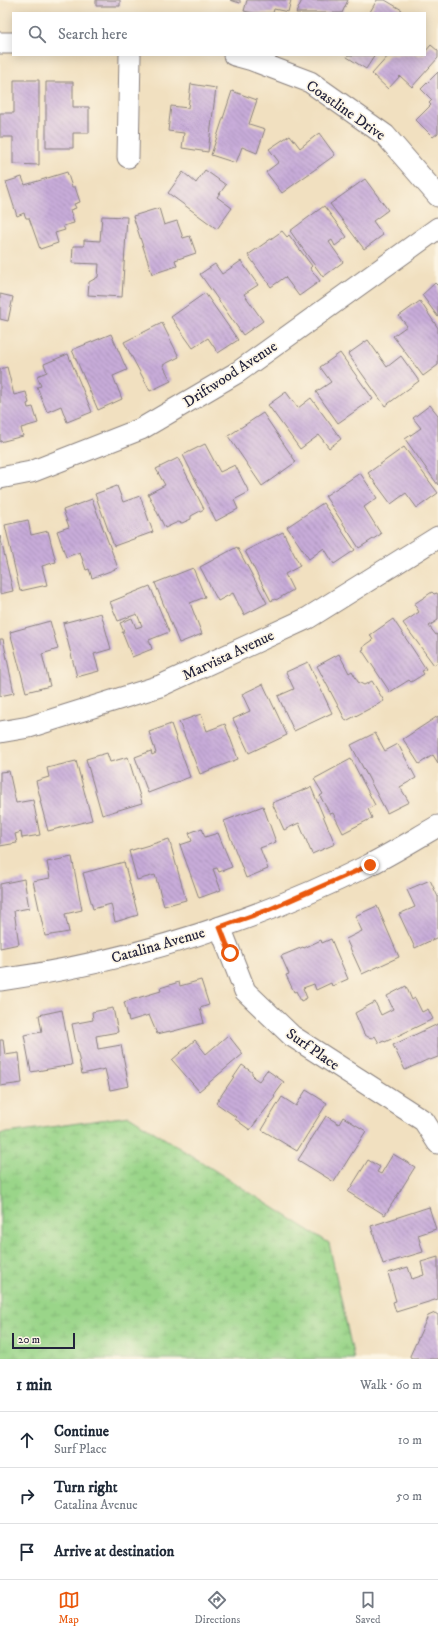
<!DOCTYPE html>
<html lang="en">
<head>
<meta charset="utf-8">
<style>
  body { margin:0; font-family:"IM FELL DW Pica",serif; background:#f6f6f7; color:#1f2937 }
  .scale { position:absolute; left:12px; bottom:10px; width:63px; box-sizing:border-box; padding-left:4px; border:2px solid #22223b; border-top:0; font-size:11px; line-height:14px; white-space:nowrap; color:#22223b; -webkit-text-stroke:3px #fcf5e5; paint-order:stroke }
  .stop { position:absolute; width:12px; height:12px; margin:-9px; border:3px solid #ea580c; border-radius:50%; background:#fff }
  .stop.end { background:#ea580c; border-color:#fff; box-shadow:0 1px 4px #0008 }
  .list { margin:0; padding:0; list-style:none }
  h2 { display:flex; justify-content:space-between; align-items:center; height:52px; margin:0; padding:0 16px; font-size:17px }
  h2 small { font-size:13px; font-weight:400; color:#747a83 }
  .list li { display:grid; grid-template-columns:26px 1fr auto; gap:12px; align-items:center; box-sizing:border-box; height:56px; padding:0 16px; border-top:1px solid #e0e1e3 }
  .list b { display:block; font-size:15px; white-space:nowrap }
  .list p { margin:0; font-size:13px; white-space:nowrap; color:#747a83 }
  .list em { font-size:13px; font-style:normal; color:#747a83 }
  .icon { flex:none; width:22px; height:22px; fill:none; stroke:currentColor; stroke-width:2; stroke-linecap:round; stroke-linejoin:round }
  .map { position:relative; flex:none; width:438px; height:1359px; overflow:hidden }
  .search { position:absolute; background:#fff; box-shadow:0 2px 10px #0003; left:12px; right:12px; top:12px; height:44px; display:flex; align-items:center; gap:10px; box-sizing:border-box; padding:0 14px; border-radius:0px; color:#747a83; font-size:15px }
  .sheet { height:220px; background:#fff }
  nav { display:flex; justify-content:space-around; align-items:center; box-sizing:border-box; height:56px; border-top:1px solid #e0e1e3; background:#fff; font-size:11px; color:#747a83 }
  nav a { display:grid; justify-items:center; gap:2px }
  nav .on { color:#ea580c }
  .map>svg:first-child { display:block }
  .wetland { fill:url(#wetland-marsh); stroke:#5e7c62 }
  .building { fill:url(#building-back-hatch) }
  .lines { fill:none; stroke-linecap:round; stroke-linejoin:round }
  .minor-casing { stroke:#8a817e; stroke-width:23 }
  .minor { stroke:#fff; stroke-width:21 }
  .route { stroke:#ea580c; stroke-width:5 }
  .labels { text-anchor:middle; stroke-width:3.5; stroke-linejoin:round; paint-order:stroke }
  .street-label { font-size:15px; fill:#22223b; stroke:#fcf5e5 }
</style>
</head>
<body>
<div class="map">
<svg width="438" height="1359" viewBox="0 0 438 1359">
  <defs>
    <pattern id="wetland-marsh" width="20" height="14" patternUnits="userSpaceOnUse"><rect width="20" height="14" fill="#9ad589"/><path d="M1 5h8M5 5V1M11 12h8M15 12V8" fill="none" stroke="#84b777"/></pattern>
    <pattern id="building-back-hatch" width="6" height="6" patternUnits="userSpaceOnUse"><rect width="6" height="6" fill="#c8acd9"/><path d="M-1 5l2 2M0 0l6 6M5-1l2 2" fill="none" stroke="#a28cb1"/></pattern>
  </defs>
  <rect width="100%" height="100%" fill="#fcf5e5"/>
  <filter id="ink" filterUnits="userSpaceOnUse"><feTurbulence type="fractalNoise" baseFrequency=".025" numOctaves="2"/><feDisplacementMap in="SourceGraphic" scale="8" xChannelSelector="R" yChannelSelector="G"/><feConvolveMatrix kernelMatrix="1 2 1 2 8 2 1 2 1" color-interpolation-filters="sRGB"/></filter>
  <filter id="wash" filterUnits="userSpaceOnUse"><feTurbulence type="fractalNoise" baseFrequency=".012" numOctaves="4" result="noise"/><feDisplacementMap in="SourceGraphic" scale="16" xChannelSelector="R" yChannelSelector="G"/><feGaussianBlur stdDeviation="0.9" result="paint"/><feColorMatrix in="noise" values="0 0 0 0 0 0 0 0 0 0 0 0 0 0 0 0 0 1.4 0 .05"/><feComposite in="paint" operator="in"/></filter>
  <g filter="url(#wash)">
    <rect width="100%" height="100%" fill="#f1e0c0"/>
    <path class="wetland" d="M129,1116l200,127 25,116h-354v-225z"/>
    <g id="blocks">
      <path class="building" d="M96,0h24v6h-24z
        M230,0h10v3z
        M247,0h44l-3,12 -14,-3 -1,4h-20l-9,-2z
        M302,0h46l-6,13h-46z
        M377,0h8l17,10 -2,3h-29l-1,-1z
        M431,45l7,6v7l-26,29 -12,-11 -12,13 -16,-15 17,-19h36v-3z
        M348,55h27l-9,14 -19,-12z
        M438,72v61l-5,4 -17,-17 15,-15 -2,-2 3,-3 -11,-11z
        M14,80h25v85l-26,-1v-27h-13v-24h14z
        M46,82h27v25h16v26h-16v15h-27z
        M191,84l25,4 -8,64 -26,-4 2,-15 -16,-2 3,-25 17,2z
        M232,91l25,9 -8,24 16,5 -8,24 -15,-6 -6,16 -25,-8z
        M319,133l16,22 -53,38 -16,-21 13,-10 -10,-13 21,-14 10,13z
        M205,170l21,15 -9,12 15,11 -15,21 -49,-36 15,-21 13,11z
        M67,172l5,15h3l5,15 -6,2 2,4 -6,2 4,13 -11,3 2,4 -10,3 3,10 -18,6 -11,-31h-3l-2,-5 -7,3 -11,-34 16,-5 3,8z
        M365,179l23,31 -15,11 10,14 -19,14 -34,-45z
        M324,206l23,31 -12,9 -3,-6 -3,2 14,20 -20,15 -33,-46z
        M159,208l5,17 13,-4 6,17 7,-2 6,17 -21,7 2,6 -25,8 -19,-58z
        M102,216l25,1 -5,80 -34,-2 1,-13 9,-5 1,-13 -27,-1 1,-17h11v-6l16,1z
        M282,231l5,6 2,-2 23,31 -2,2 10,13 -21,15 -14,-19 -14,10 -23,-32z
        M241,261l17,24 -14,9 19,27 -20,14 -43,-61 15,-10 7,10z
        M435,283l2,2 1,-1v33l-16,-22z
        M205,293l33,47 -20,13 -10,-15 -15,10 -22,-31z
        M0,294l13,3 -5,24 -8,-2z
        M420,301l18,27v37l-15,11 -30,-40 14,-10 -8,-10z
        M162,323l17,34 -16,8 8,16 -21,10 -26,-49z
        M111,334l16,36 -14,6 9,23 -24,11 -26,-60z
        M368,340l19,27 14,-11 18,25 -34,25 -37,-52z
        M340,353l33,46 -35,24 -22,-31 15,-10 -11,-15z
        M68,354l24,58 -25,10 -6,-16 -14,6 -10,-25 4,-1 -4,-10 10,-4 -3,-8z
        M7,367l7,28 12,-3 3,11 -2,1 1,4 5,-1 5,16 -17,5 2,8 -23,6v-73z
        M286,392l12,16 13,-10 30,41 -12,9 -10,-13 -19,14 -32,-44z
        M430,405l8,10v70l-33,-46 16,-11 -8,-10z
        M263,413l33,49 -34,24 -34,-50z
        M205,444l15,28 15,-7 14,27 -15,8 4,9 -22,12 -33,-66z
        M404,447l34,46 -21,15 -11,-15 -15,11 -23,-31z
        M178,458l26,51 -13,7v3l-9,4 -4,-1 -13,6 -17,-34 17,-9 -9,-16z
        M360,473l17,25 -13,9 17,27 -22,14 -34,-52z
        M117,486l6,16 17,-6 13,36 -39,14 -19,-52z
        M92,499l26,69 -26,10 -3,-9 -3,1 -6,-18 -14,5 -9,-26 12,-4 -6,-17z
        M323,503l32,47 -21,14 -10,-16 -15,11 -22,-32z
        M28,520l3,15 17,-4 8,31 -14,4 5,19 -27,6 -15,-66z
        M283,532l17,34 -15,8 8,16 -17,10 -1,-1 -4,2 -26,-50z
        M0,536l13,55 -13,3z
        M237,547l30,56 -23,12 -11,-22 -15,8 -18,-34z
        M193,568l12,29 -15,6 12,31 -23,9 -24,-60z
        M150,586l19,46 -20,8 3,9 -20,8 -10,-25h2l-4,-9 12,-5 4,10 6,-2 -5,-12 -19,7 -8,-19z
        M432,592l2,2 3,-1 1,2v25l-9,6 7,9 2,-1v28l-4,3 -31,-42 16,-11 -5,-8z
        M101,613l10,36 -17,5 5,17 -22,6 -14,-54z
        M393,619l33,50 -4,2 2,3 -13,8 -2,-2 -19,12 -28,-42 2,-1 -1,-2 10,-7 -3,-5z
        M50,621l8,28 -16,5 8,32 -24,6 -16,-60z
        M0,639h3l11,54 -14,3z
        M339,654l10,19 3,-2 6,11 6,3 8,-4 12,20 -38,20 -29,-55z
        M308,662l24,51 -38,18 -16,-35 16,-7 -8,-17z
        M263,684l24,51 -38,18 -16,-34 17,-8 -8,-17z
        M201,714l6,17 18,-7 13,35 -38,15 -21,-52z
        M438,716v47l-5,-8 -14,9 -16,-25z
        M171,724l19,53 -42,16 -13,-36 16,-6 1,4 4,-2 -7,-21z
        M375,733l10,18 13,-7 18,34 -16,9 9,15 -22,11 -36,-68z
        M107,753l3,9 18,-5 14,46 -40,12 -16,-56z
        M351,759l24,46 -7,4 4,9 -29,15 -10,-20 -3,1 -10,-18 3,-2 -9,-15z
        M76,761l16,59 -44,11 -8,-30h1l-5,-20 13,-4 -2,-9z
        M9,771l7,32 17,-3 7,35 -18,3 -1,-6 -6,2 2,9 -17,3v-74z
        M311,787l24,57 -23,10 -13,-31 -15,7 -12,-27z
        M263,806l13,36 -16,6 8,21 -22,9 -22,-57z
        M202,828l3,9 13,-4 14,34 -13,5 -2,-4 -4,1 8,21 -22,8 -19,-53 12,-4 -3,-8z
        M169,839l17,61 -22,6 -9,-31 -18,5 -8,-29z
        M72,857l10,53 -17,4 4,18 -24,4 -12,-55 17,-3 -3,-16z
        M124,862l14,53 -23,7 -4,-18 -18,5 -10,-36z
        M24,879l5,29 -15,3 5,33 -19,4v-64z
        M430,880l8,17v40l-23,11 -16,-34 16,-7 -8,-17z
        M377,906l22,51 -37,17 -16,-35 16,-8 -7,-15z
        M331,939l17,40 -16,7 -1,-3 -15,7 -2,-6 -11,4 4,10 -6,3 -5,-10 -2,1 -8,-17 3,-1 -8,-18 22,-9 1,1 17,-8 1,3z
        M201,980l8,25 -9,3 4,15 -34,9v-1l-13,3 -8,-19 -20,6 -5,-19 37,-11 -1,-3 19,-6 1,4z
        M406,986l6,14 3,-2 7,14 6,-3 5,10 -48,23 -1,-1 -5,2 -4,-7 -3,2 -4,-1 -4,-3 -9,-21 20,-11 6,13 12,-6 -6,-13z
        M113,1008l5,24 -22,4 2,13 23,-4 8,41 -19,4 -5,-21 -23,5 -10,-50 21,-4 -1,-8z
        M62,1010l10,55 -41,7 -7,-37 18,-3 -3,-17z
        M438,1024v33l-8,3 -1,-1 -24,11 -12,-25z
        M228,1035l15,19 -44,37 -27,-31 23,-20 11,14z
        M0,1040h3l2,15 14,-2 3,30 -22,3z
        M242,1065l10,7v2l2,2 -1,1 6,4 8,-11 17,12 -10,14 1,1 -25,33 -15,-11 1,-2 -20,-14z
        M306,1090l21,13 -30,48 -35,-21 20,-33 14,9z
        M326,1116l13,8 4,-7 23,14 -32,51 -36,-22z
        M393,1154l22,13 -30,48 -37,-23 20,-32 12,7 -3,5 4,2z
        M429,1207l7,22 -18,6 5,17 -40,12 -12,-38z
        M438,1257v42l-42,13 -3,-10 3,-1 -8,-28 20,-6 4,12 12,-4 -3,-13z
        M435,1313l3,2v44h-27l-1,-3 18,-40z"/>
    </g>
  </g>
  <g filter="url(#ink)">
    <use href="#blocks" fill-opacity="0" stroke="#8a817e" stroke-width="1"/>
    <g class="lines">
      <g class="minor-casing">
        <path id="minor" d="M0,43h13
          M234,55l18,5 58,22 75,53 53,61
          M128,157l2,-102
          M0,478l31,-6 110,-43 97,-57 200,-144
          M0,732l29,-5 131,-41 148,-68 130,-81
          M220,927l25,64 47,45 132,85 14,22
          M0,980c128,-18 254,-58 369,-115 24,-12 46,-26 69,-39"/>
      </g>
      <use href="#minor" class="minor"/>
    </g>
  </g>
  <g class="lines" filter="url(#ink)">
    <path class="route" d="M230,953l-10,-26 48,-17 102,-45"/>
  </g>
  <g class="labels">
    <g class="street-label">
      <text transform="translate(346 110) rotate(35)" y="5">Coastline Drive</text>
      <text transform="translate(230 374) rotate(-33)" y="5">Driftwood Avenue</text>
      <text transform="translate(228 655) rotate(-25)" y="5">Marvista Avenue</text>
      <text transform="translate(158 945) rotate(-16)" y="5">Catalina Avenue</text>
      <text transform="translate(313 1049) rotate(35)" y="5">Surf Place</text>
    </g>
  </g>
</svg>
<div class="scale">20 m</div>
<div class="stop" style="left:230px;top:953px"></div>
<div class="stop end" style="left:370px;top:865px"></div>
<div class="search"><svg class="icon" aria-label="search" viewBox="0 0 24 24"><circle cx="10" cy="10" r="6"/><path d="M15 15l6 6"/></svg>Search here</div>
</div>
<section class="sheet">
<h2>1 min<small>Walk · 60 m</small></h2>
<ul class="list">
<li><svg class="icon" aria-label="ahead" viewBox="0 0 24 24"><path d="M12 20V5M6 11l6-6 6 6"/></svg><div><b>Continue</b><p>Surf Place</p></div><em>10 m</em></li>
<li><svg class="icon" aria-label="right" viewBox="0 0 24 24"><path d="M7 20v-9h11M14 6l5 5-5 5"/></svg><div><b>Turn right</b><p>Catalina Avenue</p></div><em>50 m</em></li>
<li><svg class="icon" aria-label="arrive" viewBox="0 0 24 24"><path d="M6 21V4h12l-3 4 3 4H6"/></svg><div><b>Arrive at destination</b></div></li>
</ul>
</section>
<nav>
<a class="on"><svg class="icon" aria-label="map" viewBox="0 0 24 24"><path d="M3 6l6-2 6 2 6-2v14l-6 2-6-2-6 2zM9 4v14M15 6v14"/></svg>Map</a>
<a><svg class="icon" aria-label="directions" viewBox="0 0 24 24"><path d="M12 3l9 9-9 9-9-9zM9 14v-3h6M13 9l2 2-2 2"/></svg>Directions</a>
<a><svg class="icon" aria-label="saved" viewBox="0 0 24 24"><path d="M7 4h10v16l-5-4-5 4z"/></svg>Saved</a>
</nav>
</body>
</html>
